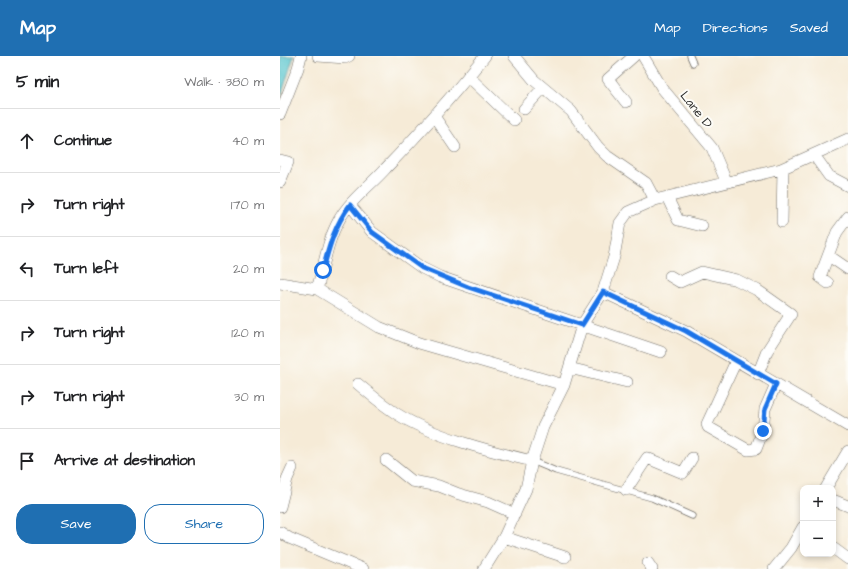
<!DOCTYPE html>
<html lang="en">
<head>
<meta charset="utf-8">
<style>
  body { margin:0; font-family:"Architects Daughter",sans-serif; background:#f2f2f2; color:#202124 }
  .controls { position:absolute; right:12px; bottom:12px; display:grid; overflow:hidden; border-radius:8px; box-shadow:0 2px 6px #0003 }
  .controls button { width:36px; height:36px; display:grid; place-items:center; padding:0; border:0; border-bottom:1px solid #e0e0e0; background:#fff; color:#202124; font:20px sans-serif }
  .stop { position:absolute; width:12px; height:12px; margin:-9px; border:3px solid #1a73e8; border-radius:50%; background:#fff }
  .stop.end { background:#1a73e8; border-color:#fff; box-shadow:0 1px 4px #0008 }
  .list { margin:0; padding:0; list-style:none }
  h2 { display:flex; justify-content:space-between; align-items:center; height:52px; margin:0; padding:0 16px; font-size:17px }
  h2 small { font-size:13px; font-weight:400; color:#757577 }
  .list li { display:grid; grid-template-columns:26px 1fr auto; gap:12px; align-items:center; box-sizing:border-box; height:64px; padding:0 16px; border-top:1px solid #e0e0e0 }
  .list b { display:block; font-size:15px; white-space:nowrap }
  .list em { font-size:13px; font-style:normal; color:#757577 }
  .actions { display:flex; gap:8px; padding:12px 16px }
  .actions a { flex:1; padding:9px 0; border:1px solid #1f6fb2; border-radius:16px; text-align:center; font-size:14px; color:#1f6fb2 }
  .actions .main { background:#1f6fb2; color:#fff }
  .icon { flex:none; width:22px; height:22px; fill:none; stroke:currentColor; stroke-width:2; stroke-linecap:round; stroke-linejoin:round }
  .map { position:relative; flex:none; width:568px; height:513px; overflow:hidden }
  header { display:flex; align-items:center; gap:24px; box-sizing:border-box; height:56px; padding:0 20px; background:#1f6fb2; color:#fff }
  header strong { font-size:19px }
  nav { display:flex; gap:22px; margin-inline-start:auto; font-size:14px }
  main { display:flex }
  aside { flex:1; background:#fff }
  .map>svg:first-child { display:block }
  .water { fill:#57c5ce; stroke:#41787c }
  .lines { fill:none; stroke-linecap:round; stroke-linejoin:round }
  .service-casing { stroke:#726e67; stroke-width:7 }
  .minor-casing { stroke:#726e67; stroke-width:12 }
  .service { stroke:#fff; stroke-width:5.5 }
  .minor { stroke:#fff; stroke-width:11 }
  .route { stroke:#1a73e8; stroke-width:5 }
  .labels { text-anchor:middle; stroke-width:4; stroke-linejoin:round; paint-order:stroke }
  .street-label { font-size:13px; fill:#2b2b2b; stroke:#fdfcf7 }
</style>
</head>
<body>
<header>
<strong>Map</strong>
<nav><a>Map</a><a>Directions</a><a>Saved</a></nav>
</header>
<main>
<aside>
<h2>5 min<small>Walk · 380 m</small></h2>
<ul class="list">
<li><svg class="icon" aria-label="ahead" viewBox="0 0 24 24"><path d="M12 20V5M6 11l6-6 6 6"/></svg><div><b>Continue</b></div><em>40 m</em></li>
<li><svg class="icon" aria-label="right" viewBox="0 0 24 24"><path d="M7 20v-9h11M14 6l5 5-5 5"/></svg><div><b>Turn right</b></div><em>170 m</em></li>
<li><svg class="icon" aria-label="left" viewBox="0 0 24 24"><path d="M17 20v-9H6M10 6l-5 5 5 5"/></svg><div><b>Turn left</b></div><em>20 m</em></li>
<li><svg class="icon" aria-label="right" viewBox="0 0 24 24"><path d="M7 20v-9h11M14 6l5 5-5 5"/></svg><div><b>Turn right</b></div><em>120 m</em></li>
<li><svg class="icon" aria-label="right" viewBox="0 0 24 24"><path d="M7 20v-9h11M14 6l5 5-5 5"/></svg><div><b>Turn right</b></div><em>30 m</em></li>
<li><svg class="icon" aria-label="arrive" viewBox="0 0 24 24"><path d="M6 21V4h12l-3 4 3 4H6"/></svg><div><b>Arrive at destination</b></div></li>
</ul>
<div class="actions"><a class="main">Save</a><a>Share</a></div>
</aside>
<div class="map">
<svg width="568" height="513" viewBox="0 0 568 513">
  <rect width="100%" height="100%" fill="#fdfcf7"/>
  <filter id="ink" filterUnits="userSpaceOnUse"><feTurbulence type="fractalNoise" baseFrequency=".025" numOctaves="2"/><feDisplacementMap in="SourceGraphic" scale="8" xChannelSelector="R" yChannelSelector="G"/><feConvolveMatrix kernelMatrix="1 2 1 2 8 2 1 2 1" color-interpolation-filters="sRGB"/></filter>
  <filter id="wash" filterUnits="userSpaceOnUse"><feTurbulence type="fractalNoise" baseFrequency=".012" numOctaves="4" result="noise"/><feDisplacementMap in="SourceGraphic" scale="16" xChannelSelector="R" yChannelSelector="G"/><feGaussianBlur stdDeviation="0.9" result="paint"/><feColorMatrix in="noise" values="0 0 0 0 0 0 0 0 0 0 0 0 0 0 0 0 0 1.4 0 .05"/><feComposite in="paint" operator="in"/></filter>
  <g filter="url(#wash)">
    <rect width="100%" height="100%" fill="#f6ebd7"/>
    <path class="water" d="M0,0h14l-14,44z"/>
  </g>
  <g filter="url(#ink)">
    <g class="lines">
      <g class="service-casing">
        <path id="service" d="M410,0l3,7
          M252,405l24,10 96,27 40,18"/>
      </g>
      <g class="minor-casing">
        <path id="minor" d="M38,0l27,2 4,-2
          M205,0c-32,39 -64,76 -99,112 -15,17 -36,32 -47,52 -12,21 -15,47 -22,69l62,38 40,16 145,42
          M234,0l20,24 37,31 27,36 9,9 39,27 9,17
          M363,0l19,32 50,60 14,33
          M188,20l46,44
          M346,46l-18,-23 26,-23
          M244,53l19,-21
          M0,58l18,-46 3,-12
          M154,60l21,31
          M534,99l15,21 19,10
          M0,104l8,2 -8,20
          M387,141l11,23 24,6
          M70,149l22,27 50,36 18,9 221,75
          M502,166l1,-54
          M549,200l19,13
          M390,220l10,6 22,-10 35,8 20,10 34,24 -24,37 -9,23
          M0,227l37,6
          M548,227l-8,-6 17,-45 11,-15
          M323,236l83,39 162,95
          M456,305l-29,63 1,3 40,23 8,-1 7,-18 2,-22 11,-25
          M289,312l58,14
          M78,328c13,11 25,21 39,30 37,23 93,37 135,47
          M106,404l26,21 27,5 20,8 29,8 27,12
          M546,432l22,-37
          M346,434l21,-32 36,15 9,-15
          M553,444l15,6
          M0,451l7,-28 5,-11
          M0,476l9,6 74,31
          M224,481l61,20
          M553,492l15,11
          M368,507l4,6
          M204,513l20,-32 22,-48 6,-28 11,-34 21,-42 18,-60 21,-33 11,-35 6,-34 8,-11 27,-12 126,-31 67,-30
          M494,513l17,-21 12,-21"/>
      </g>
      <use href="#service" class="service"/>
      <use href="#minor" class="minor"/>
    </g>
  </g>
  <g class="lines" filter="url(#ink)">
    <path class="route" d="M43,214c6,-24 12,-45 27,-65l22,27 50,36 46,19 114,38 21,-33 83,39 90,53 -11,25 -2,22"/>
  </g>
  <g class="labels">
    <g class="street-label">
      <text transform="translate(417 53) rotate(51)" y="5">Lane D</text>
    </g>
  </g>
</svg>
<div class="controls">
<button>+</button>
<button>−</button>
</div>
<div class="stop" style="left:43px;top:214px"></div>
<div class="stop end" style="left:483px;top:375px"></div>
</div>
</main>
</body>
</html>
